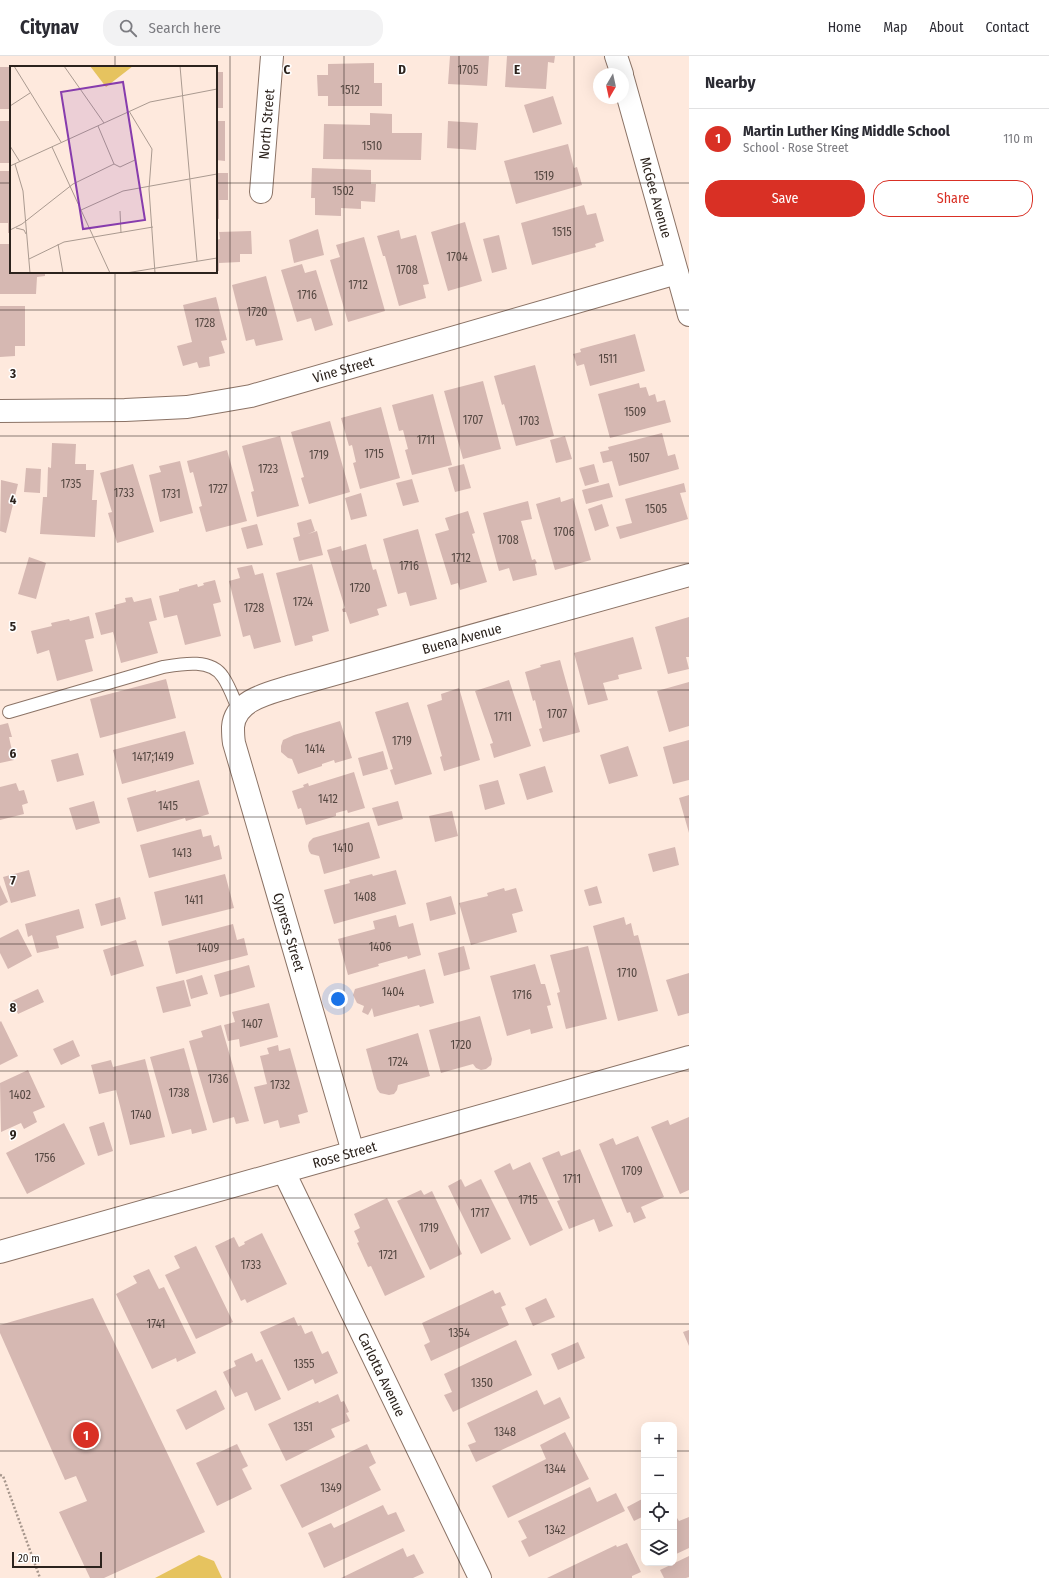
<!DOCTYPE html>
<html lang="en">
<head>
<meta charset="utf-8">
<style>
  body { margin:0; font-family:"Fira Sans Condensed",sans-serif; background:#f2f2f3; color:#2b2b33 }
  .controls { position:absolute; right:12px; bottom:12px; display:grid; overflow:hidden; border-radius:8px; box-shadow:0 4px 16px #0002 }
  .controls button { width:36px; height:36px; display:grid; place-items:center; padding:0; border:0; border-bottom:1px solid #e1e1e2; background:#fff; color:#2b2b33; font:20px sans-serif }
  .compass { position:absolute; left:593px; top:12px; width:36px; height:36px; border-radius:50%; background:#fff; box-shadow:0 4px 16px #0002; rotate:189deg }
  .scale { position:absolute; left:12px; bottom:10px; width:90px; box-sizing:border-box; padding-left:4px; border:2px solid #2c231d; border-top:0; font-size:11px; line-height:14px; white-space:nowrap; color:#2c231d; -webkit-text-stroke:3px #fff; paint-order:stroke }
  .you { position:absolute; left:338px; top:943px; width:14px; height:14px; margin:-10px; border:3px solid #fff; border-radius:50%; background:#1a73e8; box-shadow:0 0 0 6px #1a73e833 }
  .badge { display:grid; place-items:center; width:26px; height:26px; border-radius:50%; background:#d93025; color:#fff; font-size:13px; font-weight:700 }
  .pin { position:absolute; translate:-50% -50%; border:2px solid #fff; box-shadow:0 1px 4px #0006 }
  .list { margin:0; padding:0; list-style:none }
  h2 { display:flex; justify-content:space-between; align-items:center; height:52px; margin:0; padding:0 16px; font-size:17px }
  h2 small { font-size:13px; font-weight:400; color:#7c7c81 }
  .list li { display:grid; grid-template-columns:26px 1fr auto; gap:12px; align-items:center; box-sizing:border-box; height:60px; padding:0 16px; border-top:1px solid #e1e1e2 }
  .list b { display:block; font-size:15px; white-space:nowrap }
  .list p { margin:0; font-size:13px; white-space:nowrap; color:#7c7c81 }
  .list em { font-size:13px; font-style:normal; color:#7c7c81 }
  .actions { display:flex; gap:8px; padding:12px 16px }
  .actions a { flex:1; padding:9px 0; border:1px solid #d93025; border-radius:16px; text-align:center; font-size:14px; color:#d93025 }
  .actions .main { background:#d93025; color:#fff }
  .icon { flex:none; width:22px; height:22px; fill:none; stroke:currentColor; stroke-width:2; stroke-linecap:round; stroke-linejoin:round }
  .map { position:relative; flex:none; width:689px; height:1522px; overflow:hidden }
  header { display:flex; align-items:center; gap:24px; box-sizing:border-box; height:56px; padding:0 20px; background:#fff; border-bottom:1px solid #e1e1e2 }
  header strong { font-size:19px }
  nav { display:flex; gap:22px; margin-inline-start:auto; font-size:14px }
  .search { width:280px; height:36px; background:#f2f2f3; display:flex; align-items:center; gap:10px; box-sizing:border-box; padding:0 14px; border-radius:16px; color:#7c7c81; font-size:15px }
  main { display:flex }
  aside { flex:1; background:#fff }
  .map>svg:first-child { display:block }
  .green { fill:#e6c35f }
  .building { fill:#d6b8b2 }
  .lines { fill:none; stroke-linecap:round; stroke-linejoin:round }
  .lane-casing { stroke:#8b7366; stroke-width:14 }
  .street-casing { stroke:#8b7366; stroke-width:24 }
  .secondary-casing { stroke:#8b7366; stroke-width:24 }
  .path { stroke:#a6968c; stroke-width:2.5; stroke-dasharray:2 2; stroke-linecap:butt }
  .lane { stroke:#fff; stroke-width:12 }
  .street { stroke:#fff; stroke-width:22 }
  .secondary { stroke:#fff; stroke-width:22 }
  .grid { fill:none; stroke:#2c231d; stroke-width:1; stroke-opacity:0.55 }
  .labels { text-anchor:middle; stroke-width:3; stroke-linejoin:round; paint-order:stroke }
  .number-label { font-size:12px; fill:#564842 }
  .street-label { font-size:14px; fill:#2c231d; stroke:#fff }
  .inset-road { fill:none; stroke:#aa9a90; stroke-width:1 }
  .view { fill:#873cad; fill-opacity:0.15; stroke:#873cad; stroke-width:2 }
  .inset-edge { fill:none; stroke:#2c231d; stroke-width:2 }
  .grid-label { font-size:13px; text-anchor:middle; font-weight:bold; fill:#2c231d; stroke:#fff; stroke-width:3; stroke-linejoin:round; paint-order:stroke }
</style>
</head>
<body>
<header>
<strong>Citynav</strong>
<div class="search"><svg class="icon" aria-label="search" viewBox="0 0 24 24"><circle cx="10" cy="10" r="6"/><path d="M15 15l6 6"/></svg>Search here</div>
<nav><a>Home</a><a>Map</a><a>About</a><a>Contact</a></nav>
</header>
<main>
<div class="map">
<svg width="689" height="1522" viewBox="0 0 689 1522">
  <rect width="100%" height="100%" fill="#fee9dd"/>
  <path class="green" d="M199,1499l15,6 8,17h-67z"/>
  <path class="building" d="M450,0h39l-2,30 -39,-2z
    M507,0h48l-1,7 -6,-1 -2,27 -41,-2z
    M374,7v20h8v23h-54v-10h-10l-1,-21h11v-11z
    M0,11h11v42h-11z
    M216,16h7v36h-7z
    M553,40l9,28 -29,9 -9,-28z
    M370,57l22,1v19h30l-1,27 -98,-1 1,-35 46,1z
    M0,65h11v42h-11z
    M216,65h9v40l-9,-1z
    M448,65l30,2 -2,27 -29,-2z
    M568,88l6,24 3,-1 5,18 -66,19 -12,-43z
    M312,112l59,2v14h5l-1,18 -14,-1v8l-20,-1v8l-26,-1v-17h-4z
    M0,115h11v62h-3v-10h-8z
    M216,117h12v27h-9v19l-3,-1z
    M584,149l3,10 9,-2 8,28 -9,3 1,3 -64,18 -11,-42z
    M465,166l17,59 -34,10 -17,-59z
    M318,173l6,26 -30,8 -5,-23z
    M399,174l2,9 15,-4 13,49 -6,1 3,13 -27,8 -14,-50h-2l-6,-20z
    M251,175l1,23h-12v8l-21,1v8h-3v-31l4,-1 -1,-7z
    M499,179l8,34 -15,4 -9,-34z
    M364,181l21,74 -37,11 -18,-62 10,-3 -4,-12z
    M0,188h11v28h34v4l-8,1 -1,17h-36z
    M302,208l3,9 11,-3 17,55 -18,6 -4,-13 -14,4 -16,-52z
    M266,220l17,64 -27,6 -2,-7 -8,2 -14,-56z
    M216,241l11,43 -6,1 4,12 -16,4 1,9 -11,2 -2,-6 -14,4 -6,-20 15,-4 -9,-37z
    M0,250h25v40h-10v10l-15,1z
    M635,278l10,37 -55,15 -6,-22 -7,2 -4,-12 8,-2 -1,-3z
    M535,309l19,71 -38,10 -12,-42 -2,1 -8,-29z
    M483,325l18,68 -38,10 -19,-68z
    M639,327l1,5 6,-1 3,9 6,-2 2,8 8,-2 6,22 -61,16 -12,-44z
    M433,338l19,71 -40,10 -7,-25 3,-1 -5,-19 -4,1 -7,-26z
    M381,351l19,71 -40,11 -7,-26 3,-1 -4,-17 -3,1 -8,-28z
    M330,365l20,71 -41,12 -8,-26 3,-1 -13,-45z
    M662,377l6,23 7,-2 4,15 -60,17 -7,-25 -9,2 -3,-11 9,-2 -1,-3z
    M280,380l19,70 -42,11 -6,-25 3,-1 -12,-45z
    M565,380l7,23 -16,4 -6,-23z
    M52,387l24,1 -1,20h11v6h8l-2,30h5l-2,37 -55,-3 3,-37h4l1,-30 3,1z
    M227,394l20,71 -41,11 -7,-25 3,-1 -9,-34 -3,1 -3,-12z
    M180,405l13,52 -33,9 -11,-47 12,-3 -2,-6z
    M133,408l21,68 -37,11 -9,-30 4,-1 -12,-39z
    M464,408l7,24 -16,4 -7,-24z
    M594,408l5,18 -14,4 -6,-18z
    M26,412l15,1 -1,24 -16,-1z
    M412,423l7,23 -16,4 -7,-23z
    M1,424l17,4 -12,49 -6,-2z
    M609,427l4,14 -27,7 -4,-14z
    M684,427l2,9 -6,1 8,26 -68,20 -4,-12 16,-4 -7,-24z
    M361,437l6,23 -16,4 -6,-22z
    M560,441l1,5 12,-4 18,62 -36,10 -19,-66z
    M528,445l4,18 -11,2 11,39 3,-1 2,4 -2,1 2,11 -24,6 -4,-13 -10,3 -16,-58z
    M602,448l7,22 -14,5 -7,-22z
    M468,455l7,22 -3,1 15,48 -27,8 -2,-7 -7,2 -16,-51 14,-4 -4,-12z
    M311,463l4,12 -7,3 9,-3 6,24 -24,6 -6,-23 7,-2 -3,-13z
    M257,468l6,21 -16,4 -6,-21z
    M418,473l19,70 -27,7 -4,-14 -8,2 -15,-55z
    M366,488l7,26 3,-1 11,37 -10,3 2,6 -29,9 -4,-12h-3l-1,-3 3,-1 -18,-58 14,-4 1,5z
    M29,501l17,6 -10,36 -18,-5z
    M312,508l17,67 -17,5 1,5 -18,5 -19,-73z
    M252,509l3,10 8,-2 18,69 -27,7 -4,-14 -7,2 -14,-56 11,-3 -3,-10z
    M215,524l6,22 -8,2 8,32 -36,9 -8,-30 -13,3 -5,-22 20,-5v-2l18,-5 1,3 6,-2 -1,-2z
    M132,541l2,5 17,-4 6,22 -8,2 9,31 -37,10 -8,-31 -12,3 -6,-22 20,-5 -1,-3 12,-3 -1,-4z
    M89,560l5,22 -9,2 8,31 -36,10 -8,-31 -12,4 -6,-23 21,-5 -1,-3 18,-4 1,2z
    M689,561v40h-3l3,12 -21,5 -13,-47z
    M633,581l9,32 -24,6 1,4 -16,4 5,17 -20,5 -14,-52z
    M560,604l20,72 -37,10 -4,-13 3,-1 -7,-28 -2,1 -8,-29 16,-5 -1,-2z
    M166,623l10,39 -76,20 -10,-39z
    M509,624l22,66 -37,12 -4,-14 3,-1 -18,-52z
    M689,626v44l-20,6 -12,-41z
    M459,632l21,72 -36,11 -4,-14 2,-1 -15,-51 15,-5 -1,-6z
    M408,646l24,72 -37,11 -5,-15 3,-1 -18,-57z
    M340,665l12,37 -17,5 -1,-3 -12,4v2l-24,8 -6,-15 -4,-1 -7,-6v-6l2,-6 11,-5z
    M8,667l4,14h-3l5,23 -14,3v-38z
    M185,675l9,33 -72,20 -9,-34z
    M689,684v40l-16,4 -10,-37z
    M628,690l10,30 -29,8 -9,-29z
    M383,695l5,18 -25,7 -5,-18z
    M78,697l6,22 -27,7 -6,-22z
    M545,710l8,26 -26,8 -8,-26z
    M354,716l11,36 -17,5 -1,-3 -11,3v3l-30,9 -5,-17 -3,1 -6,-18 12,-4 -1,-2 5,-2 1,3z
    M199,724l10,34 -23,7 -1,-3 -48,14 -10,-34 29,-8v2z
    M498,724l7,24 -20,6 -6,-25z
    M16,727l3,8 5,-1 4,13 -6,2 2,9 -24,6v-33z
    M689,739v38l-10,-35z
    M94,745l6,22 -24,7 -7,-22z
    M398,745l5,18 -25,7 -6,-18z
    M452,755l6,25 -23,6 -6,-26z
    M369,766l11,36 -56,16 -5,-18 -8,-2 -2,-3 -1,-5 1,-4 4,-4z
    M201,773l2,8 8,-2 3,12 5,-2 3,14 -73,19 -9,-33z
    M675,791l4,18 -26,7 -5,-18z
    M29,814l7,26 -25,7 -8,-26z
    M396,814l10,34 -72,20 -10,-34 26,-7 -1,-3 23,-6 1,2z
    M225,818l9,34 -72,18 -8,-34z
    M0,829l8,17 -8,4z
    M597,830l5,17 -13,3 -5,-16z
    M504,832l1,3 11,-3 7,23 -11,3 5,18 -46,13 -12,-42 29,-7 -1,-3z
    M451,840l5,18 -26,7 -4,-18z
    M120,841l6,22 -25,7 -6,-22z
    M79,853l5,19 -28,8 3,12 -22,5 -5,-18 -4,2 -3,-13z
    M396,859l3,12 14,-4 8,32 -13,4 -1,-3 -29,8 1,2 -31,9 -10,-36 37,-10 -2,-8z
    M624,861l2,8 5,-2 3,13 4,-1 20,76 -40,10 -25,-95z
    M233,868l4,16 7,-2 4,17 -72,19 -8,-33z
    M18,873l14,27 -24,13 -8,-16v-15z
    M136,884l8,26 -33,10 -8,-26z
    M464,890l6,23 -26,7 -6,-23z
    M588,890l19,73 -41,10 -9,-36 3,-1 -10,-37z
    M535,908l6,20h4l6,21 -4,1 6,22 -22,6 -1,-5 -23,7 -17,-60z
    M249,909l6,22 -35,10 -6,-22z
    M425,913l9,34 -14,4 -1,-2 -45,12 -2,-9 -4,7 -6,-3 2,-6 -7,-3 -4,-8 2,-6z
    M689,917v40l-11,3 -12,-36z
    M202,919l6,19 -17,5 -5,-19z
    M184,924l7,26 -28,7 -7,-26z
    M38,933l6,13 -26,12 -6,-13z
    M269,947l9,34 -38,10 -1,-8 -11,2 -4,-16 11,-3 -3,-10z
    M480,960l12,43 -1,6 -5,4 -5,1 -5,-2 -3,-4 -32,9 -12,-43z
    M1,965l17,35 -18,9v-43z
    M221,969l28,96 -13,3 -2,-7 -21,6 -24,-82 14,-4 -2,-6z
    M418,977l12,43 -32,9 -1,5 -3,4 -5,1 -9,-2 -3,-4 -11,-40z
    M73,984l7,16 -19,9 -8,-16z
    M278,989l1,6 11,-3 18,64 -10,3 2,8 -20,5 -2,-8 -14,4 -10,-37 13,-3 -7,-28 9,-2 -2,-6z
    M184,992l23,82 -15,4 -1,-5 -19,5 -22,-77z
    M145,1003l20,78 -35,8 -14,-55 -17,4 -8,-29 20,-5 2,7z
    M28,1014l17,37 -12,5 4,10 -13,7 -3,-6 -20,9 -1,-49z
    M689,1061v73l-9,4 -29,-67 17,-7 2,5z
    M104,1066l9,29 -15,5 -9,-29z
    M64,1067l21,41 -58,30 -21,-41z
    M638,1080l26,61 -23,10 5,11 -12,5 -4,-11 -3,1 -28,-69 14,-6 3,7z
    M580,1093l33,77 -14,6 -5,-13 -25,10 -12,-28 3,-1 -18,-42 17,-7 2,5z
    M530,1106l33,68 -33,16 -36,-75 16,-8 3,7z
    M461,1123l4,8 16,-8 30,60 -30,15 -33,-68z
    M421,1134l3,5 8,-4 30,63 -32,16 -33,-69z
    M387,1142l38,79 -40,19 -14,-30 -3,1 -11,-24 2,-1 -5,-11 6,-3 -6,-14z
    M262,1177l25,51 -40,19 -2,-4 -4,2 -26,-55 19,-9 5,10 6,-3 -1,-2z
    M196,1190l37,76 -37,17 -31,-64 15,-7 -6,-12z
    M149,1213l10,20 5,-2 32,66 -19,9 -1,-4 -24,11 -36,-75 21,-11 -4,-7z
    M493,1234l2,4 5,-2 6,13 -5,2 8,18 -78,36 -7,-16 6,-3 -8,-19z
    M93,1242l112,234 -101,46h-14l-31,-66 28,-11 -11,-25 -11,4 -65,-147v-8z
    M546,1242l9,19 -22,9 -8,-18z
    M294,1261l4,9 3,-1 4,9 7,-3 10,23 6,-3 10,22 -23,11 -2,-5 -25,12 -28,-59z
    M689,1274v16l-6,-14z
    M516,1284l16,35 -79,37 -9,-17 8,-3 -8,-18z
    M578,1286l7,16 -27,12 -7,-16z
    M252,1297l4,9 6,-3 19,40 -26,12 -8,-19 -12,5 -12,-25 13,-6 -2,-5z
    M216,1334l9,19 -39,21 -10,-20z
    M537,1334l7,15 16,-8 10,21 -94,44 -8,-17 8,-3 -9,-19z
    M338,1338l3,8 3,-1 5,11 -3,1 4,8 -19,8 4,8 -49,24 -18,-37 50,-23 1,2z
    M565,1376l24,47 -81,39 -16,-32 54,-27 -6,-14z
    M237,1388l11,22 -6,3 10,20 -35,17 -21,-43z
    M367,1388l9,19 -7,4 12,23 -79,38 -22,-43z
    M590,1431l7,15 19,-9 9,18 -96,46 -8,-16 6,-3 -9,-17z
    M644,1442v18l-10,5 -7,-14z
    M383,1449l5,10 8,-3 9,19 -81,37 -16,-35 23,-10 3,5z
    M689,1461v31l-15,7v-36l3,-1 2,3z
    M627,1487l14,29 -9,4v2h-85l69,-33 1,2z
    M403,1492l4,9 7,-3 10,19 -11,5h-72z
    M689,1500v21l-3,1h-22l-4,-8z"/>
  <g class="lines">
    <g class="lane-casing">
      <path id="lane" d="M9,656l154,-45c18,-3 48,-9 60,10 7,10 11,23 16,34"/>
    </g>
    <g class="street-casing">
      <g id="street">
        <path d="M616,0l6,18"/>
        <path id="s1" d="M623,23l66,236"/>
        <path id="s2" d="M261,136l11,-136"/>
        <path id="s3" d="M0,355l125,-1 62,-3 64,-11 426,-123"/>
        <path id="s4" d="M353,1096l-119,-409c-1,-6 -1,-11 -1,-16 2,-28 38,-34 59,-41l397,-111"/>
        <path id="s5" d="M284,1116l196,406"/>
      </g>
    </g>
    <g class="secondary-casing">
      <g id="secondary">
        <path id="s6" d="M0,1196l689,-195"/>
      </g>
    </g>
    <path class="path" d="M0,1419l3,1 37,102"/>
    <use href="#lane" class="lane"/>
    <use href="#street" class="street"/>
    <use href="#secondary" class="secondary"/>
  </g>
  <path class="grid" d="M115,0v11M230,0v1522M344,0v1522M459,0v1522M574,0v1522M0,127h11M216,127h473M115,216v1306M0,254h689M0,380h689M0,507h689M0,634h689M0,761h689M0,888h689M0,1015h689M0,1142h689M0,1268h689M0,1395h644M674,1395h15"/>
  <g class="labels">
    <g class="number-label">
      <text x="468" y="18">1705</text>
      <text x="350" y="38">1512</text>
      <text x="372" y="94">1510</text>
      <text x="544" y="124">1519</text>
      <text x="343" y="139">1502</text>
      <text x="562" y="180">1515</text>
      <text x="457" y="205">1704</text>
      <text x="407" y="218">1708</text>
      <text x="358" y="233">1712</text>
      <text x="307" y="243">1716</text>
      <text x="257" y="260">1720</text>
      <text x="205" y="271">1728</text>
      <text x="608" y="307">1511</text>
      <text x="635" y="360">1509</text>
      <text x="473" y="368">1707</text>
      <text x="529" y="369">1703</text>
      <text x="426" y="388">1711</text>
      <text x="374" y="402">1715</text>
      <text x="319" y="403">1719</text>
      <text x="639" y="406">1507</text>
      <text x="268" y="417">1723</text>
      <text x="71" y="432">1735</text>
      <text x="218" y="437">1727</text>
      <text x="124" y="441">1733</text>
      <text x="171" y="442">1731</text>
      <text x="656" y="457">1505</text>
      <text x="564" y="480">1706</text>
      <text x="508" y="488">1708</text>
      <text x="461" y="506">1712</text>
      <text x="409" y="514">1716</text>
      <text x="360" y="536">1720</text>
      <text x="303" y="550">1724</text>
      <text x="254" y="556">1728</text>
      <text x="557" y="662">1707</text>
      <text x="503" y="665">1711</text>
      <text x="402" y="689">1719</text>
      <text x="315" y="697">1414</text>
      <text x="153" y="705">1417;1419</text>
      <text x="328" y="747">1412</text>
      <text x="168" y="754">1415</text>
      <text x="343" y="796">1410</text>
      <text x="182" y="801">1413</text>
      <text x="365" y="845">1408</text>
      <text x="194" y="848">1411</text>
      <text x="380" y="895">1406</text>
      <text x="208" y="896">1409</text>
      <text x="627" y="921">1710</text>
      <text x="393" y="940">1404</text>
      <text x="522" y="943">1716</text>
      <text x="252" y="972">1407</text>
      <text x="461" y="993">1720</text>
      <text x="398" y="1010">1724</text>
      <text x="218" y="1027">1736</text>
      <text x="280" y="1033">1732</text>
      <text x="179" y="1041">1738</text>
      <text x="20" y="1043">1402</text>
      <text x="141" y="1063">1740</text>
      <text x="45" y="1106">1756</text>
      <text x="632" y="1119">1709</text>
      <text x="572" y="1127">1711</text>
      <text x="528" y="1148">1715</text>
      <text x="480" y="1161">1717</text>
      <text x="429" y="1176">1719</text>
      <text x="388" y="1203">1721</text>
      <text x="251" y="1213">1733</text>
      <text x="156" y="1272">1741</text>
      <text x="459" y="1281">1354</text>
      <text x="304" y="1312">1355</text>
      <text x="482" y="1331">1350</text>
      <text x="303" y="1375">1351</text>
      <text x="505" y="1380">1348</text>
      <text x="555" y="1417">1344</text>
      <text x="331" y="1436">1349</text>
      <text x="555" y="1478">1342</text>
    </g>
    <g class="street-label">
      <text dy="5" stroke="none"><textPath href="#s2" startOffset="68">North Street</textPath></text>
      <text dy="5" stroke="none"><textPath href="#s1" startOffset="123">McGee Avenue</textPath></text>
      <text dy="5" stroke="none"><textPath href="#s3" startOffset="348">Vine Street</textPath></text>
      <text dy="5" stroke="none"><textPath href="#s4" startOffset="695">Buena Avenue</textPath></text>
      <text transform="translate(289 876) rotate(74)" y="5">Cypress Street</text>
      <text dy="5" stroke="none"><textPath href="#s6" startOffset="358">Rose Street</textPath></text>
      <text dy="5" stroke="none"><textPath href="#s5" startOffset="225">Carlotta Avenue</textPath></text>
    </g>
  </g>
  <g transform="translate(10 10)">
    <rect width="207" height="207" fill="#fee9dd"/>
    <path d="M80,0h43l-27,21z" fill="#e6c35f"/>
    <path class="inset-road" d="M4,0l47,76M54,0l40,57M170,0l17,195M0,40l20,-13M119,45l23,38 -3,40 6,84M88,60l16,38M0,80l10,16M42,81l58,126M5,98l8,27 7,82M104,98l6,3 15,-7M0,100l140,-64 67,-13M71,144l42,-19 94,-17M110,145l1,22M6,162l8,2 2,4M0,164l12,-6 51,-40 41,-20M48,178l5,29M19,193l35,-17 89,-15M116,207l91,-15"/>
    <path class="view" d="M113,16l22,138 -62,9 -22,-137z"/>
    <rect width="207" height="207" class="inset-edge"/>
  </g>
  <g class="grid-label">
    <text x="287" y="18">C</text>
    <text x="402" y="18">D</text>
    <text x="517" y="18">E</text>
    <text x="13" y="322">3</text>
    <text x="13" y="448">4</text>
    <text x="13" y="575">5</text>
    <text x="13" y="702">6</text>
    <text x="13" y="829">7</text>
    <text x="13" y="956">8</text>
    <text x="13" y="1083">9</text>
  </g>
</svg>
<div class="controls">
<button>+</button>
<button>−</button>
<button><svg class="icon" aria-label="locate" viewBox="0 0 24 24"><circle cx="12" cy="12" r="6"/><path d="M12 2v4M12 18v4M2 12h4M18 12h4"/></svg></button>
<button><svg class="icon" aria-label="layers" viewBox="0 0 24 24"><path d="M12 4l9 5-9 5-9-5zM3 14l9 5 9-5"/></svg></button>
</div>
<svg class="compass" viewBox="-18 -18 36 36"><path d="M0-13l5 13h-10z" fill="#e53935"/><path d="M0 13l5-13h-10z" fill="#7c7c81"/></svg>
<div class="scale">20 m</div>
<div class="you"></div>
<div class="pin badge" style="left:86px;top:1379px">1</div>
</div>
<aside>
<h2>Nearby<small></small></h2>
<ul class="list">
<li><span class="badge">1</span><div><b>Martin Luther King Middle School</b><p>School · Rose Street</p></div><em>110 m</em></li>
</ul>
<div class="actions"><a class="main">Save</a><a>Share</a></div>
</aside>
</main>
</body>
</html>
